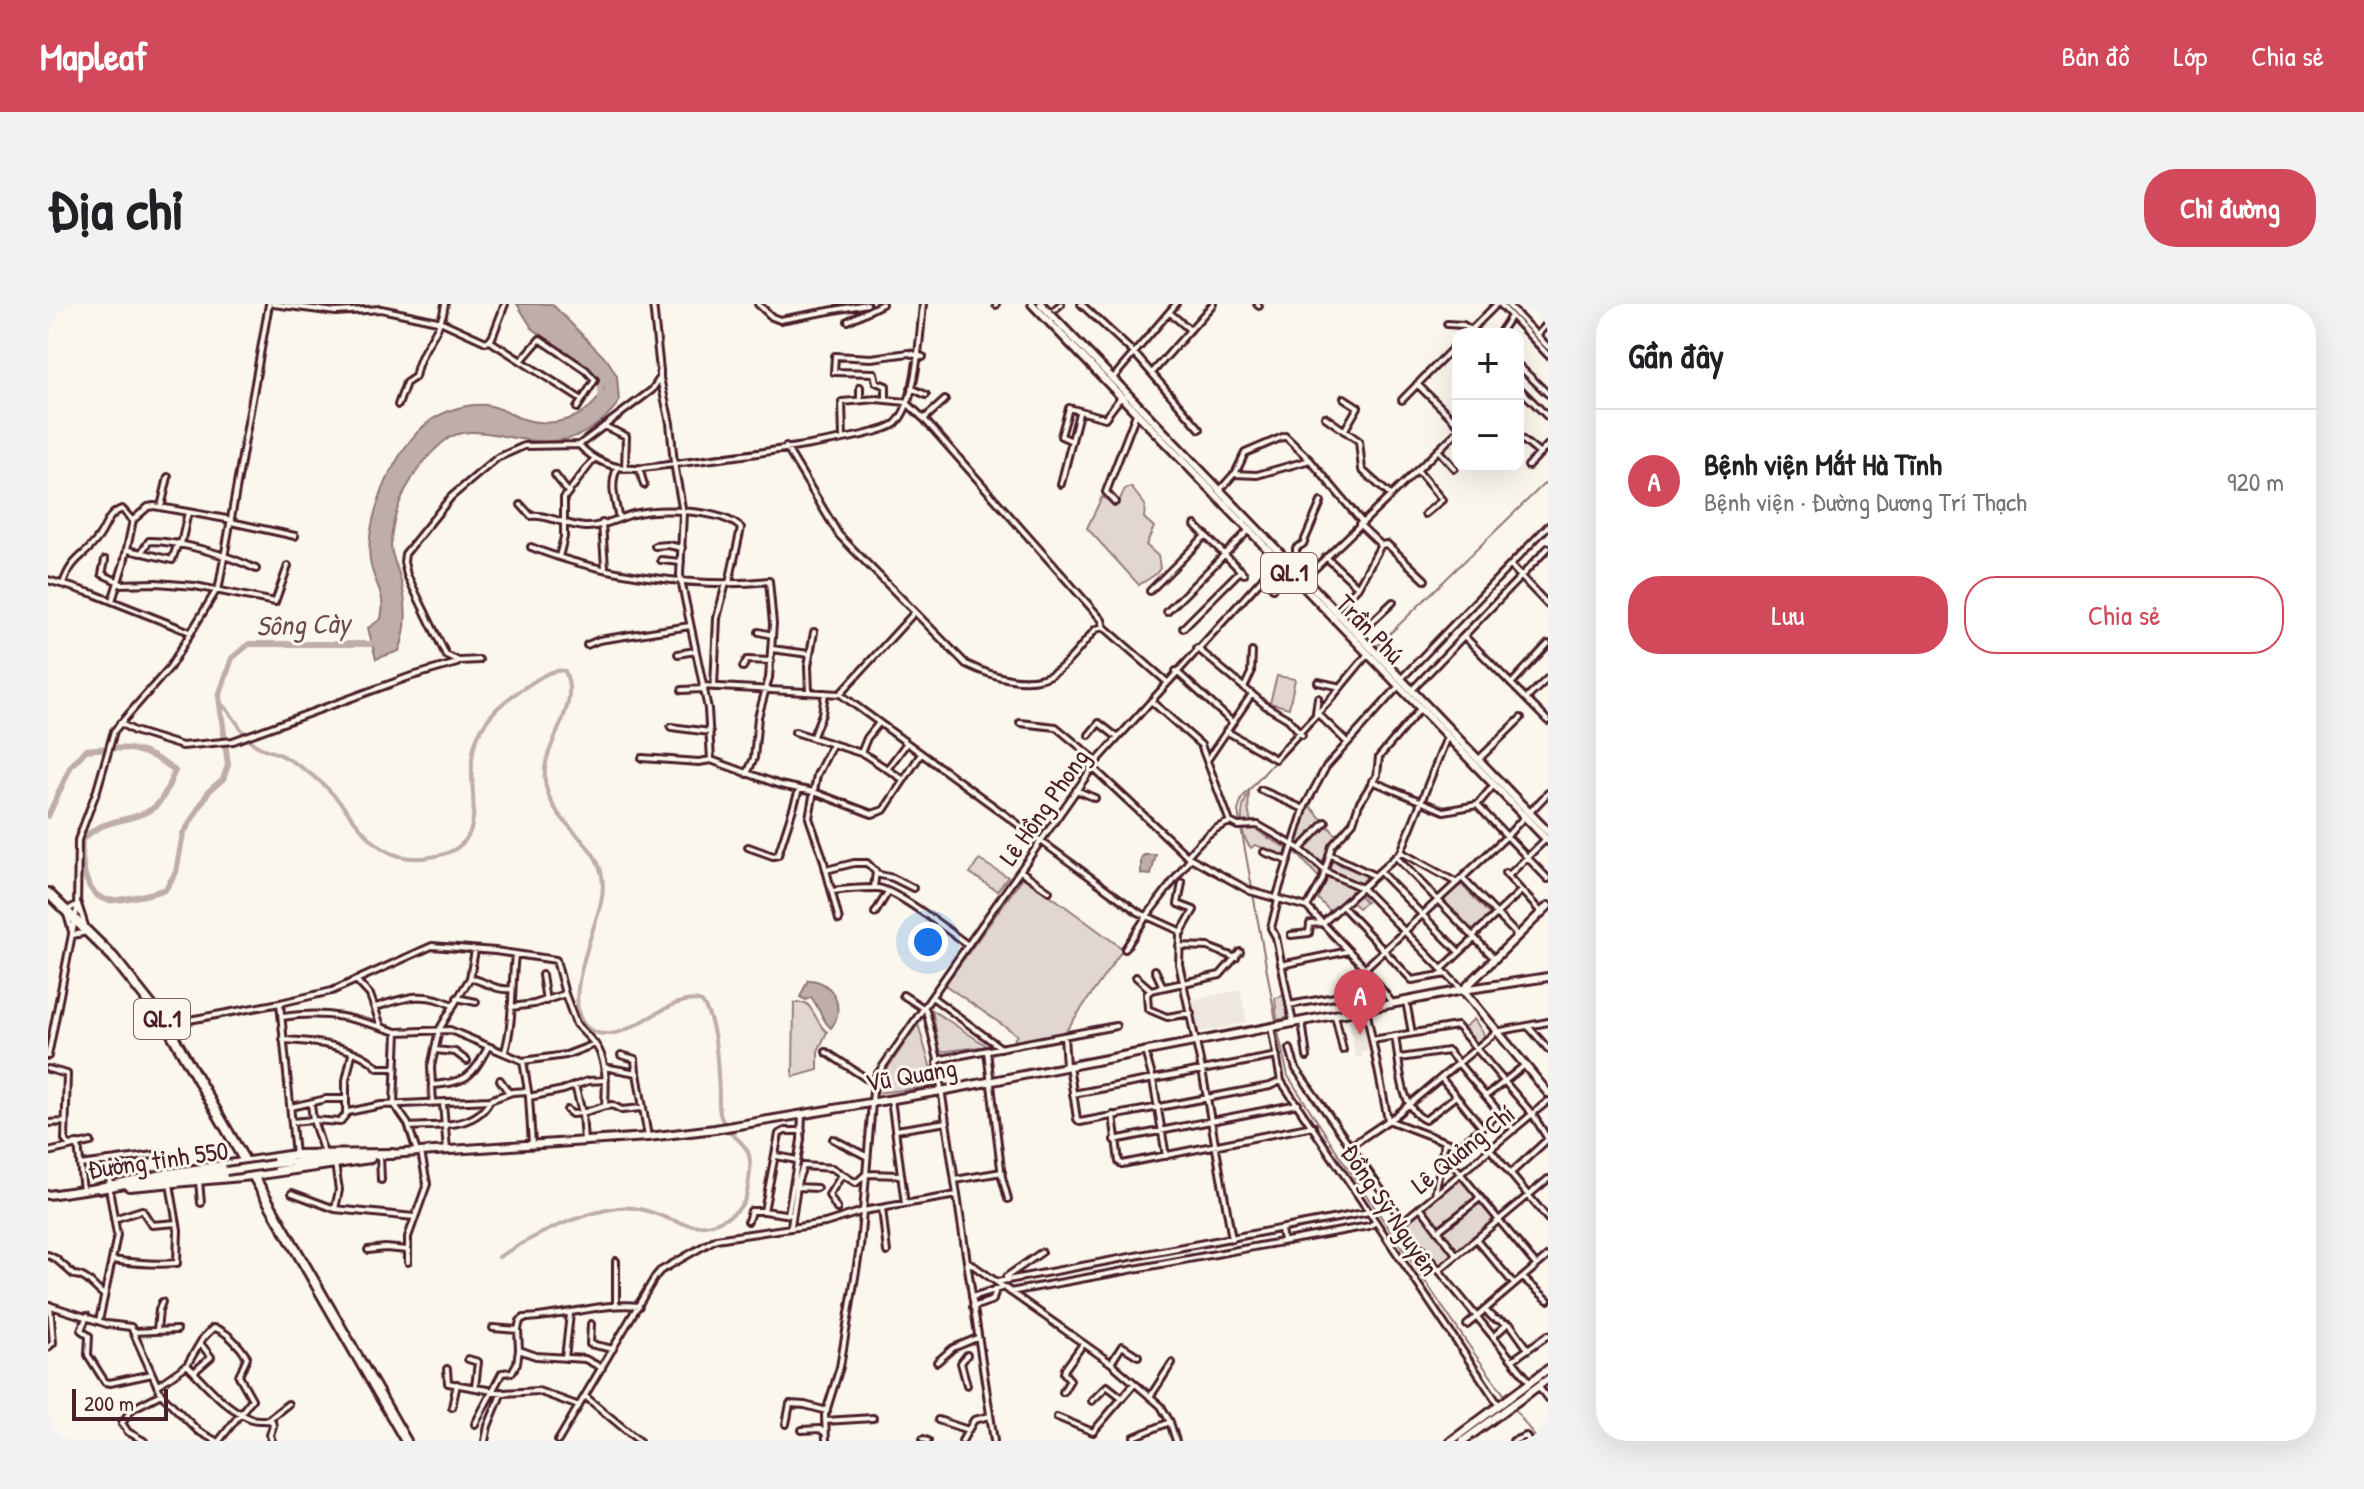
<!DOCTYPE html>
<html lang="vi">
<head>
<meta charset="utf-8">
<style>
  body { margin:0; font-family:"Patrick Hand",sans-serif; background:#f2f2f2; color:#202124 }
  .controls { position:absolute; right:24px; top:24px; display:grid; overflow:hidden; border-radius:16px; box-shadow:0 8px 32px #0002 }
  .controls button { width:72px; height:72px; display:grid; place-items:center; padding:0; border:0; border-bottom:2px solid #e0e0e0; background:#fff; color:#202124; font:40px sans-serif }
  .scale { position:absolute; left:24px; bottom:20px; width:96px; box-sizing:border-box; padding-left:8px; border:4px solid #4a1f2b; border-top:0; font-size:22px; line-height:28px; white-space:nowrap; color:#4a1f2b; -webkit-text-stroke:6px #fbf7ec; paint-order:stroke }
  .you { position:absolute; left:880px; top:638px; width:28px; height:28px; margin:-20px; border:6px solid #fff; border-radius:50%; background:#1a73e8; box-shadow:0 0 0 12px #1a73e833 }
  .badge { display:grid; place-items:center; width:52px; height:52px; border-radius:50%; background:#d1495b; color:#fff; font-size:26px; font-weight:700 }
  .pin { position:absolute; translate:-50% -66px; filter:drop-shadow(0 2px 4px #0008) }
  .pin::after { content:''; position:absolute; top:42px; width:28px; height:24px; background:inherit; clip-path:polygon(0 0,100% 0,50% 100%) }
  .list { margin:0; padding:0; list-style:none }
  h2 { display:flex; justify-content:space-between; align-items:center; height:104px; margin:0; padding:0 32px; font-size:34px }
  h2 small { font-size:26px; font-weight:400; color:#757577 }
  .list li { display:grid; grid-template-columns:52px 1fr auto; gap:24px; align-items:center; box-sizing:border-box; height:144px; padding:0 32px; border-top:2px solid #e0e0e0 }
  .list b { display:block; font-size:30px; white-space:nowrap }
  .list p { margin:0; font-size:26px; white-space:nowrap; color:#757577 }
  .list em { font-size:26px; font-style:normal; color:#757577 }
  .actions { display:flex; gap:16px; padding:24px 32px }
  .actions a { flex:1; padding:18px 0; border:2px solid #d1495b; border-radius:32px; text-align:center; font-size:28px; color:#d1495b }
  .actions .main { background:#d1495b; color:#fff }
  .map { position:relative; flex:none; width:1500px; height:1137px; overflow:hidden; border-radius:32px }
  header { display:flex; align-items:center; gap:48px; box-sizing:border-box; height:112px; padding:0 40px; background:#d1495b; color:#fff }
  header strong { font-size:38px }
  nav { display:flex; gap:44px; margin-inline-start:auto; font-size:28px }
  .intro { display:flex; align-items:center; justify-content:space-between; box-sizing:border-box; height:192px; padding:0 48px }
  h1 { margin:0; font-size:56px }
  .button { padding:20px 36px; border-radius:32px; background:#d1495b; color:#fff; font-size:28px; font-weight:700 }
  main { display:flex; gap:48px; padding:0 48px }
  aside { flex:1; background:#fff; border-radius:32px; box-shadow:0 8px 32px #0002 }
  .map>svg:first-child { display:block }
  .built { fill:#eee7de }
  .green { fill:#e2d7d0; stroke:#967b7e; stroke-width:2 }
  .water { fill:#bfadaa; stroke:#907477; stroke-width:2 }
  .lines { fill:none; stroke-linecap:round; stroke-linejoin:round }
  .stream { stroke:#907477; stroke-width:2 }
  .canal { stroke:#bfadaa; stroke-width:4 }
  .river { stroke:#bfadaa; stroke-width:6 }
  .minor-casing { stroke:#4a1f2b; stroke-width:10 }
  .major-casing { stroke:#4a1f2b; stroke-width:12 }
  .highway-casing { stroke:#4a1f2b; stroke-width:14 }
  .minor { stroke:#fbf7ec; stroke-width:4 }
  .major { stroke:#fbf7ec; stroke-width:6 }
  .highway { stroke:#fbf7ec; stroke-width:8 }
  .major-bridge-casing { stroke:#4a1f2b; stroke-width:12; stroke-linecap:butt }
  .major-bridge { stroke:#fbf7ec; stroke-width:6 }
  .labels { text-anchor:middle; stroke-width:6; stroke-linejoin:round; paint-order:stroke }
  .shield { fill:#fbf7ec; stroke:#7f6065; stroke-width:2 }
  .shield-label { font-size:24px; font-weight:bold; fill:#4a1f2b }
  .street-label { font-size:26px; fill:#4a1f2b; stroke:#fbf7ec }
  .water-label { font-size:28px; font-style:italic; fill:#6d4a51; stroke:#fbf7ec }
</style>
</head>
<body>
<header>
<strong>Mapleaf</strong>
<nav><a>Bản đồ</a><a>Lớp</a><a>Chia sẻ</a></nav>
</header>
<div class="intro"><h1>Địa chỉ</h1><a class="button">Chỉ đường</a></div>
<main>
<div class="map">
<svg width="1500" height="1137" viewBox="0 0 1500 1137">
  <rect width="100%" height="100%" fill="#fbf7ec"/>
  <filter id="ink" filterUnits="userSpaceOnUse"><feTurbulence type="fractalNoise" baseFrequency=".0125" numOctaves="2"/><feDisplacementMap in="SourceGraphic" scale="16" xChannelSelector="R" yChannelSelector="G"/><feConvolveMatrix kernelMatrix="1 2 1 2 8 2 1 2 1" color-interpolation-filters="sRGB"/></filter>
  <g filter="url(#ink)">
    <path class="built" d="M1192,686l7,32 -50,11 -6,-33z
      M1317,712l7,34 -10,2v5l-6,1 -7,-38z"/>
    <path class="green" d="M1083,183l14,18 -1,13 10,9 -8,18 12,11 2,12 -4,6 -17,11 -52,-57 15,-31 10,6 7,-2 6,-12z
      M1229,372l18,3 -6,29 -19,-5z
      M1201,489c-4,36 8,39 38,55l-2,8 -30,-11 -4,3c-12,-13 -12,-41 -2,-55z
      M1260,500l29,32 -11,23 44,18 -14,14 10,11 -8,6 -10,-9 -17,13 -14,-14 5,-17 -29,-32z
      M931,556l29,17 -11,14 -27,-18z
      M976,572l99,73 -60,86 -51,8 5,-8 -72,-50z
      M1412,579l30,32 -21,19 -28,-32z
      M1239,691l5,22 -15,3 -2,-22z
      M746,699h12c10,9 10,20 21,29l-9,19v19l-25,7z
      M884,706l55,36 -47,6z
      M1426,715l11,17 -11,9 -12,-16z
      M870,720l18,62 -59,7 3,-14z
      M1411,870l39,47 -59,47 -36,-44z"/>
    <path class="water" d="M469,0h35l56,57 9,15 2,26c-63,83 -135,3 -177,41 -28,24 -51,65 -51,102 0,9 5,20 8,29 8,26 10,52 0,77l-23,8 -8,-31 13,-9c6,-28 -8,-34 -11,-59 -6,-43 29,-124 68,-144 15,-8 36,-14 53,-10 10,2 19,8 29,12 33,11 67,2 84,-29l-13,-17 -59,-44z
      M1096,551h12l-5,20 -10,-1v-16z
      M760,676c26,0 38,29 23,48 -9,-7 -12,-21 -20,-31l-5,3 -6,-3z"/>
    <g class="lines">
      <path class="stream" d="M1326,345l174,-169
        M1228,717l-38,-210 4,-13 34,-38
        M1230,728l10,44 57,88 129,189 64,88"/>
      <path class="canal" d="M171,398c16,12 22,32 34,41 8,7 20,8 28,12 13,7 25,15 36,24 41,32 53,92 119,77 61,-12 26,-71 39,-113 9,-26 29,-43 52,-57 11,-7 25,-18 38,-15 18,42 -29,75 -19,116 11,48 68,57 55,115 -6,29 -42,107 -12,127 35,23 80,-40 113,-27 16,24 15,62 17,90 0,8 -1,17 2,25 5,16 19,21 26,33 6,11 2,31 0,43 -3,13 -11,20 -23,26 -41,21 -66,-16 -106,-11 -39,5 -86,28 -119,49"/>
      <path class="river" d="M552,73l1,24
        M0,512l23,-50 15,-16c36,-4 59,-4 89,21 -6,12 -11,30 -23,38 -24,15 -46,7 -70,31 -1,19 1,56 26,60 13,2 43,-7 57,-10l11,-18 7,-38 26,-43 14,-12 5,-14 -9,-69 13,-38 17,-14h122l4,-4"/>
      <g class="minor-casing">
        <path id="minor" d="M225,0l63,8 45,-3 61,13 44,20 6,-4 13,-34
          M710,0l14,13 8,3 87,-16
          M1033,0l54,50 65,75
          M1209,0l2,2
          M1452,0l48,51
          M1459,0l41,43
          M948,1v-1
          M1007,5l6,-5
          M1121,8l21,18
          M800,17l34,-17
          M1399,20l16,1 14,9
          M1419,30l30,-30
          M1451,30l12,-18
          M1489,31l11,-12
          M442,37l92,59
          M473,57l19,-22 46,31 9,10 -18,28
          M1470,61l30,29
          M1104,69l61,-69
          M612,74l10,45 4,40 9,50 -3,62 28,134 3,51
          M1065,74l63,-74
          M1369,80l41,40
          M812,83v12
          M1470,83l30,30
          M863,84l15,7
          M1296,94l14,9 -14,24
          M838,95v-13l-10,-4 -2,-9 -40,-1 1,-16 36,2 38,-5 14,4
          M1354,96l56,-57
          M350,101l8,-22 9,-6c5,-31 27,-45 30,-73
          M1277,113l34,24 3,29 28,25
          M876,115l178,201 2,7
          M556,122l22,10 -1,33
          M1470,132l22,18
          M795,135l-1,-37 34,-3 30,3 18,17 21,-19
          M1024,137l-11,-5 8,-28 36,10 16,-21
          M531,141c15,16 36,24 58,24 39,-6 241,-28 259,-46 21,-20 24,-91 27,-119
          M738,143l53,88 127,129c25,12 65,26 91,7 15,-11 26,-28 39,-42l8,-2 63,55
          M1390,146l16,18
          M1480,162l20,-21
          M570,163c-9,16 -3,35 1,51
          M591,164l5,17
          M1369,166l25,30 -17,14
          M1187,170l10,-21 40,-17 25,24
          M507,171l13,17
          M1013,180l18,-71
          M1171,187l15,-17 23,1 53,-15 52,62
          M1067,198l-9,-10 30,-78
          M473,201l10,11c17,-2 36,10 54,11 15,1 33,-9 48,-13 27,-6 88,-5 108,14l-12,55
          M113,203l7,-30
          M183,218l64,14
          M554,219l3,44
          M1311,220l22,21 6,-1 38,36
          M1147,221l49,49
          M133,240l7,-32
          M607,242l13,-1 14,3
          M483,243c65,27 168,42 238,34l4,43 -4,54 -11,39 -4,41 -7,16
          M80,246l13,3 8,-12c31,0 79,14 107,28
          M95,249l29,7 6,-17
          M511,253l5,-20v-39l30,-39
          M1278,253l32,30 -24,24
          M57,256l-3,14 17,8
          M613,256l20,2
          M1245,261l3,-3v-14l7,-4 18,-42
          M1462,261l38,40
          M1215,273l10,11
          M1256,275l154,-148
          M0,276l46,14 96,38
          M15,280c9,-27 21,-26 35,-46 9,-12 9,-24 24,-29l11,12
          M71,280l37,-1 39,3 80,16 13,-36
          M1310,283l23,-42
          M1102,287l56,-56
          M64,297l12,-38 9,-43 15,-13 6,-1 78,14
          M1119,308l81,-81
          M1135,324l58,-58
          M711,328l13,3
          M1310,331l35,-33
          M1417,333l83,84
          M539,341l12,-5 91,-14
          M1149,344l69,58 22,13 14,16
          M724,345l37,5
          M630,350l17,-3
          M431,356l-20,1 -13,-6 -39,-80 -3,-13 1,-8 46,-57 46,-39 27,-12 55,-1 73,-55 8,-12v-7l-7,-67
          M695,363l4,-7 24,1
          M1128,367l56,51
          M1353,375l147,-153
          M1270,378l23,5
          M1463,380l37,-40
          M654,382l138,8 298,218 44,20
          M666,383l3,-69 9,-35
          M1196,384l7,-15 1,-21
          M634,386l21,-1
          M1364,386l136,-142
          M761,388l-1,-26 6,-34
          M792,390l74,-81
          M1270,394l-2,14 31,30
          M1479,394l21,-20
          M1103,397l50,44 29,77
          M72,419l14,8 48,15 51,-5 176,-64 48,-14
          M972,419l36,4 41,34
          M623,423l39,5
          M1178,427l49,28 54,-58 38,-46
          M747,428l69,22 40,26
          M1041,431l10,-12 18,14
          M765,432l9,-22 3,-21
          M784,441l-15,30 -8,43 14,40 16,62
          M813,449l6,-15 12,-15
          M594,454l57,4 12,-2 69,25 34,7 58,22 12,-4 37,-56
          M1160,455l44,-65
          M1430,456l43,-42
          M1044,463l95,89 63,35 57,16 58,61 28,36
          M840,464l18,-24
          M1324,477l72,30 33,-6 17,-20
          M1028,486l19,8
          M1213,486l43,19
          M1429,501l71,74
          M1481,509l19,-20
          M700,543l25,9 5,-1 21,-65
          M1252,545l26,-27
          M1216,548l22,8
          M1353,548l56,31
          M1140,551c13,-15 23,-26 42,-33l8,4 20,-1 42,24 28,24 34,15 99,101
          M1283,551l44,21
          M1348,553l99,102
          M778,566l28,-7h13l9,9 -2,15
          M974,568l27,19
          M1332,568l79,80
          M1457,569l36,39
          M828,570l17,4 20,10
          M1460,572l38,-37
          M1414,574l56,58
          M1134,579l-4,21 16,6 -14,24 -1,30 23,106 30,169
          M784,587c14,-2 30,-3 44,-3 17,-1 75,45 92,57
          M1228,595l29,-93 21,-39 72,-80
          M1230,596l-7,28 5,9 17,86
          M30,600l9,28 -14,3 -7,-24z
          M1294,602l70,74 35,-6
          M1259,603l15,-26 10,-35 21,-24 6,-18 18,-29 2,-18 41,-48
          M827,609l13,-21
          M1243,631l18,-2 1,-9 13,-1 78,-71 46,-115
          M1425,632l48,-45
          M1131,642l29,1 28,11
          M1077,645l21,-32 45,-59
          M1233,661l68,-14
          M1317,664l142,-132 17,-19
          M1394,665l33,-31
          M1107,666l8,17
          M494,671l4,26
          M1088,673l15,13
          M422,674c15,3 25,13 41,11
          M308,676l14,15 11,31
          M517,690l11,30 19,20
          M855,691l23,15 12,50
          M884,693l69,51
          M409,694l19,4
          M1358,697l6,32
          M232,699l52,-12 100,-45 63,5 61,9 9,34 -31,10 -23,3
          M1241,701l92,-16
          M328,703c28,-9 49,-17 76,-2
          M1318,705l22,111
          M1143,709l-24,4 -19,-8 -1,-15 4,-4 69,-15 20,-23
          M1287,711l8,35
          M234,713c46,-7 71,1 115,15
          M1254,717l5,36
          M120,720l112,-21 15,152
          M1480,722l20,23
          M1223,723l10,54 218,324
          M1016,732l2,30
          M1347,732c5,26 4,72 30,84l31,-24
          M235,736c28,1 76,6 95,28h16
          M1324,736l85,-14 76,89 15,24
          M1242,745l6,20 107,152
          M387,746l20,2 12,9
          M457,747c9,-31 6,-64 10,-96
          M939,747l15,126 6,22
          M1097,747l8,29 13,76
          M778,748l47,31
          M573,751l14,4 1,13
          M0,752l29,-147 1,-69 19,-50 17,-59 56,-64 49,-81 50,-282
          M1352,754l48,-7 66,79
          M475,757l6,36 3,47
          M1021,761l8,54 3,3 190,-36 11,-5
          M556,763l33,6 11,64
          M0,765l19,5 -2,66 4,5 9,-1 5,47
          M1393,774l40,48
          M452,776l9,13
          M384,781c35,-3 40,-8 56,-38
          M1025,790l204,-38
          M1438,792l39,-31
          M481,793l34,-7 25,-9 18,-1
          M843,795l14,105
          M442,796l22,-8 16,-1
          M385,799l-2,-36 8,-37 31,-52 5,-28
          M395,799l4,48
          M558,802l6,-1 10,5 19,-2
          M243,803l35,-8h20
          M519,806l5,4 10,-1 -7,-28
          M298,809v-33l6,-26
          M1451,809l-53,43 90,109
          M1065,811l6,47 3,2 191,-38
          M1340,816l71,27
          M244,818l21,-2 -2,-16
          M0,819l17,-1
          M848,826l51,-8
          M785,835l33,17
          M1066,836l184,-36
          M1301,843l46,-31 101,-84 52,-10
          M1442,845l58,70
          M0,848l43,-10
          M369,848l-9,-28 -14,-20 3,-72 53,-2 73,31 43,-6 29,-11c13,17 11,42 10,62l-23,7 2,28
          M276,849l-11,-33 27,2 8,-10 33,-7 109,-5c-13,29 -54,25 -81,27
          M332,852l1,24
          M728,852l21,4
          M60,857l2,25
          M287,860l4,26 -4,19 79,8
          M32,861l82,-11 3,2 3,18
          M1463,869l37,-34
          M907,876l47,-8
          M151,877l2,22
          M749,883l20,1
          M61,884l8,47 -5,25
          M244,889l43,16
          M1387,891l9,-52
          M834,904l5,44
          M1373,904l35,46
          M789,905l-8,-14 13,-20
          M740,910l13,-74 1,-26
          M744,911l-28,-4 15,-77 6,-3h17
          M66,915l28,-9 10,15 25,-2
          M700,917l3,-10h12
          M743,922l7,-46 5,-14 29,2 24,15 10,-9 35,1
          M1390,927l42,-33
          M1428,935l38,45
          M1233,938l88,-16 7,-4
          M320,946l17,-2 23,2
          M0,951l8,4 18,16c13,0 20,13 30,20
          M568,957v44
          M919,957l144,102 50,43 9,16 6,19
          M360,958v-25l19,-53 -6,-32
          M1391,966l109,-91
          M958,973l36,-25
          M1475,974l25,22
          M949,978l372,-70
          M962,988l271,-50 2,-2 -2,-10
          M924,993l32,-10
          M0,1001l59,19 24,3 30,67 37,37 18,10
          M925,1003l20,-7 2,-8
          M1437,1006l8,8 18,7 17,24
          M39,1012l-6,14 8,6 -1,19 17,27 5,1 42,-9
          M51,1017l13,-61c22,3 46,5 65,3l1,-33 -8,-46
          M543,1020l-1,20 23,5
          M1419,1021l81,-69
          M445,1024l25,2 1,20 17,6 49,3 17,9
          M470,1025l2,-8 4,-3c38,-1 77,-16 115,-12
          M109,1026l2,-20 3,-8
          M85,1028l44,-2
          M1446,1032l13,-12
          M0,1043l5,-4 -3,-38
          M919,1051l-6,8 6,22
          M517,1054l5,-44
          M420,1055l10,3 -3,25
          M1466,1055l34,-24
          M889,1058l16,-14 24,-10
          M1063,1059l11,-17 16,10
          M139,1061c19,19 38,44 65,54 6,2 14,0 20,2l1,5 -3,9 2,6
          M399,1065l1,14 56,10 34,-2 41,15
          M146,1068l17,-15 -11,-14
          M1482,1078l-128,-157 5,-7 141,-117
          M109,1082l30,-21 16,-27 10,-10c12,1 27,18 34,29l-8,19 13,23 -33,42
          M1490,1082l10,13
          M1015,1088l7,-12 -6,-7 1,-4 18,-25
          M538,1093l53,44
          M1102,1093l22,-34
          M1044,1097l15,-15 14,11
          M404,1103l5,-23
          M1009,1113l36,15 41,-48
          M221,1115l19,-15
          M890,1116l30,10
          M777,1117l48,-3
          M427,1120l27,-51 10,-1 5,-9 2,-13
          M738,1120l4,-20 15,1 22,6
          M754,1126l18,-1 5,4
          M1086,1133l36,-15
          M875,1135l5,2
          M96,1137l-16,-9 -6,-9 10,-14 29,-15
          M437,1137l3,-15 14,-34
          M510,1137l97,-164 5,-6 56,-32 109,-16 38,-12 94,-16
          M778,1137l-1,-26 15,-48 20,-120 14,-168 223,-318 181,-200
          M914,1137l12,-21 16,-4
          M946,1137l-57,-379 4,-3 175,-33
          M1465,1137l13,-5 3,5"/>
      </g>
      <g class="major-casing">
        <path id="major" d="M984,0l516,537
          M993,0l507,528
          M1415,686l85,103
          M1415,686l85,-84
          M341,850l259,-17 67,-8 226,-38 522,-101 85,-13
          M226,860l72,-6
          M119,875l59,-8
          M0,891l56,-8
          M1403,1137l97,-72
          M1415,1137l85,-62"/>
      </g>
      <g class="highway-casing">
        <path id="highway" d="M0,589l65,64 53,67 240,417
          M81,882l124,-11 117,-17
          M52,884l68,-14 127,-19 97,-1"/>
      </g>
      <use href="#minor" class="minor"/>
      <use href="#major" class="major"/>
      <use href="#highway" class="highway"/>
      <g class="major-bridge-casing">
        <path id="major-bridge" d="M178,867l48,-7"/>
      </g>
      <use href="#major-bridge" class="major-bridge"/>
    </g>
  </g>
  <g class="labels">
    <g class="shield">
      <rect x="1213" y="249" width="56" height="40" rx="6"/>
      <rect x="86" y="695" width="56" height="40" rx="6"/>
    </g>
    <g class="shield-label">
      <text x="1241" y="277">QL.1</text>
      <text x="114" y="723">QL.1</text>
    </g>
    <g class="street-label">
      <text transform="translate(1322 325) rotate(46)" y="9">Trần Phú</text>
      <text transform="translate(996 503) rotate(-55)" y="9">Lê Hồng Phong</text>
      <text transform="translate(863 771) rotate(-10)" y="9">Vũ Quang</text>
      <text transform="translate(1415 845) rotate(-39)" y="9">Lê Quảng Chí</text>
      <text transform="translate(110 856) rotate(-8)" y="9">Đường tỉnh 550</text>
      <text transform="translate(1342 906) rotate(56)" y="9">Đồng Sỹ Nguyên</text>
    </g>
    <g class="water-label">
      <text transform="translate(255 320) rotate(-2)" y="10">Sông Cày</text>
    </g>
  </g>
</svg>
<div class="controls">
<button>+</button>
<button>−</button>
</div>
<div class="scale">200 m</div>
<div class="you"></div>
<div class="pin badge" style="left:1312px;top:731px">A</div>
</div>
<aside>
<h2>Gần đây<small></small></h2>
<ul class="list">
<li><span class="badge">A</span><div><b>Bệnh viện Mắt Hà Tĩnh</b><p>Bệnh viện · Đường Dương Trí Thạch</p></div><em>920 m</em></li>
</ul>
<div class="actions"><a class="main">Lưu</a><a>Chia sẻ</a></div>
</aside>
</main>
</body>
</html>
